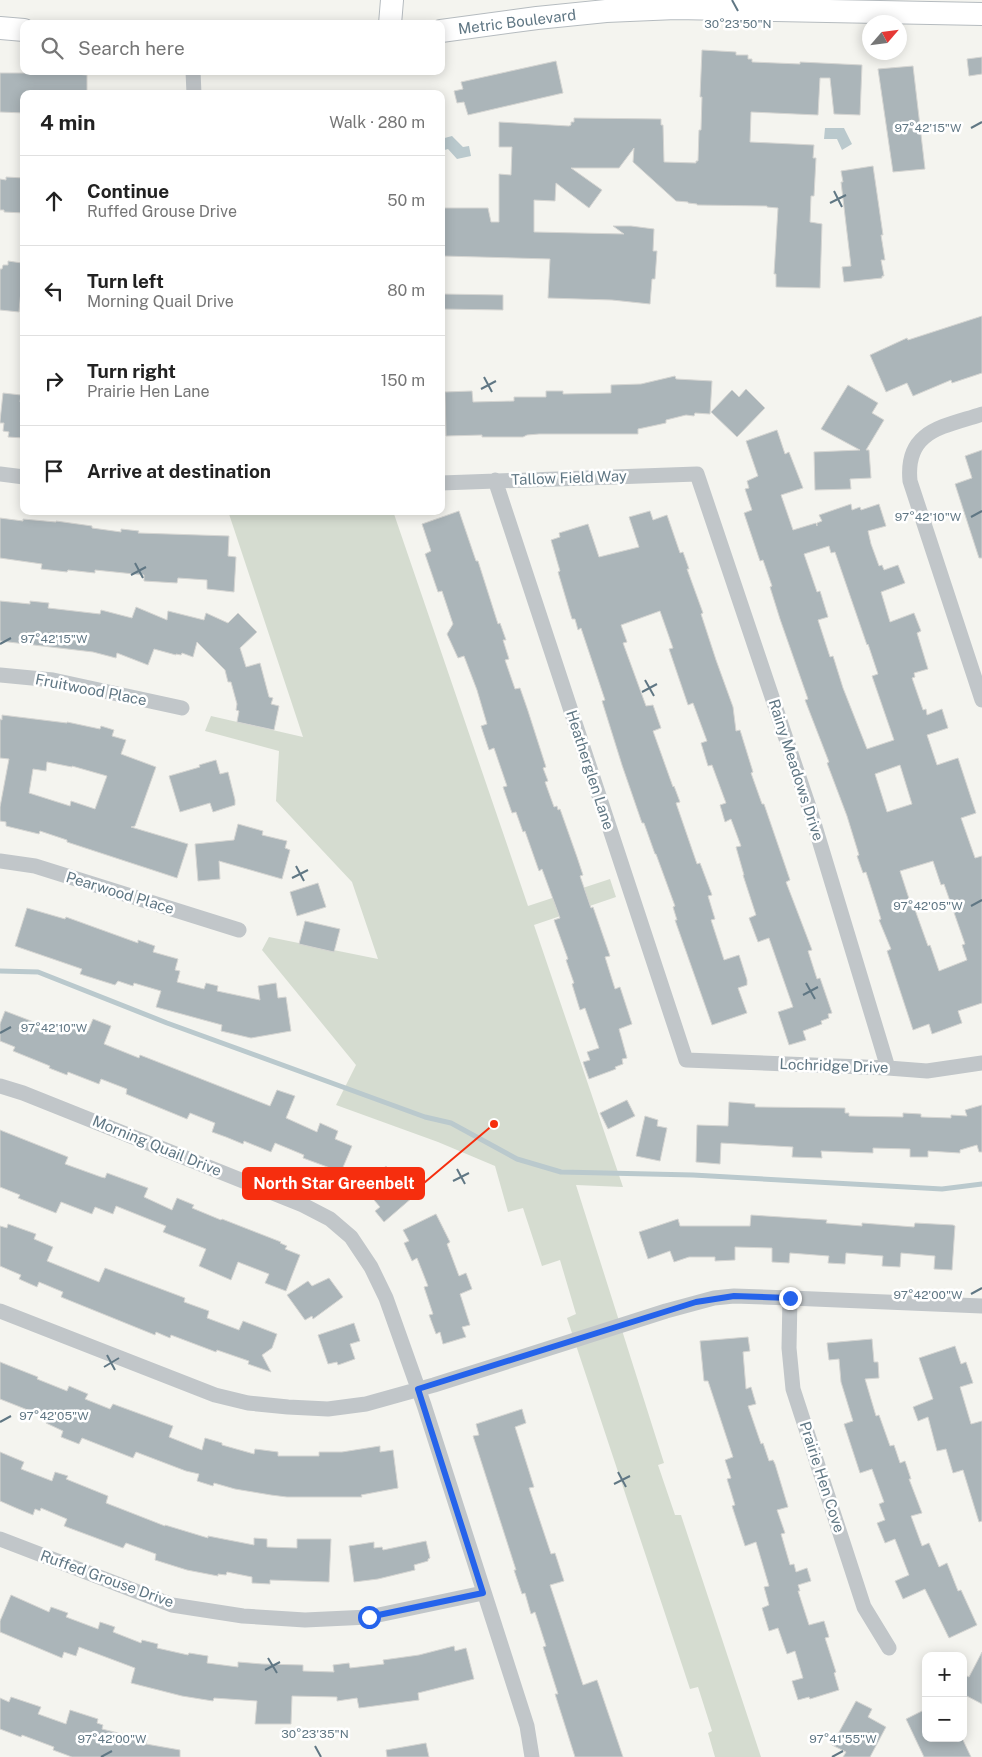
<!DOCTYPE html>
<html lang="en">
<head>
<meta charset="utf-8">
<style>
  body { margin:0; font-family:"Public Sans",sans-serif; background:#f6f6f6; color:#222 }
  .controls { position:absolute; right:15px; bottom:15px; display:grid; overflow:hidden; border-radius:10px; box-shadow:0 2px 12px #0003 }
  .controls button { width:45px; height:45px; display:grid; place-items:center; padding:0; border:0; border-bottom:1px solid #e0e0e0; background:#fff; color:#222; font:25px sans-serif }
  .compass { position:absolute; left:862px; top:15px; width:45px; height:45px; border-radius:50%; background:#fff; box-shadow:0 2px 12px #0003; rotate:62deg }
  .stop { position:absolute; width:15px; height:15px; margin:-11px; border:4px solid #2563eb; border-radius:50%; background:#fff }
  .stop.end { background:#2563eb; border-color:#fff; box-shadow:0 1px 5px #0008 }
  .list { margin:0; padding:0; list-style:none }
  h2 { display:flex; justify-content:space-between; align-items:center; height:65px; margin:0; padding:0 20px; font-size:21px }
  h2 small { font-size:16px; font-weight:400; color:#767676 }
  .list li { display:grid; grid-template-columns:32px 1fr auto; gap:15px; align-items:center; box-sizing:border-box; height:90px; padding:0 20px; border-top:1px solid #e0e0e0 }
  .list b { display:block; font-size:19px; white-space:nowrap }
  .list p { margin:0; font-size:16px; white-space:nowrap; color:#767676 }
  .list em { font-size:16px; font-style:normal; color:#767676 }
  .icon { flex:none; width:28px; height:28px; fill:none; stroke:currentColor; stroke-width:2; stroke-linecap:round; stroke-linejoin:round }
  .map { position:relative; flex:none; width:982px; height:1757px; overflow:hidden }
  .search { position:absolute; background:#fff; box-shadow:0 2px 12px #0003; left:20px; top:20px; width:425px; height:55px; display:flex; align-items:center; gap:12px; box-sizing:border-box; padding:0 18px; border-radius:10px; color:#767676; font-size:19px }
  .panel { position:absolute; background:#fff; box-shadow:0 2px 12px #0003; left:20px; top:90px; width:425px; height:425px; border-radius:10px }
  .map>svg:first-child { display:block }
  .green { fill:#d5dcd0 }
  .water { fill:#bac9cd }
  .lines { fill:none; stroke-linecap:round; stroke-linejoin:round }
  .stream { stroke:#bac9cd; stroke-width:5 }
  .building { fill:#abb5b9; stroke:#d5d5d2; fill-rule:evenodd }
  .secondary-casing { stroke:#b5bbbf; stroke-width:24 }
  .street { stroke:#c1c6c9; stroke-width:15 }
  .secondary { stroke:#fff; stroke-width:22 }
  .route { stroke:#2563eb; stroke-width:6 }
  .ticks { fill:none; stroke:#607784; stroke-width:2 }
  .labels { text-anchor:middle; stroke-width:5; stroke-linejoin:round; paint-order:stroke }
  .street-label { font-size:15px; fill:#607784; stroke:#fff }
  .ticks-label { font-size:12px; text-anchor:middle; fill:#607784; stroke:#fff; stroke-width:5; stroke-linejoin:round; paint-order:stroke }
  .leader { fill:none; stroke:#f62e0e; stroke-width:2 }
  .callout-dot { fill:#f62e0e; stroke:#fff; stroke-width:2 }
  .callout { fill:#f62e0e; stroke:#f62e0e; stroke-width:2 }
  .callout-label { font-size:16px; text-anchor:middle; font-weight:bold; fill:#fff }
</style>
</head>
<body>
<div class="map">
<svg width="982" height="1757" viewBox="0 0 982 1757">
  <rect width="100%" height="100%" fill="#f4f4ef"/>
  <path class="green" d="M228,511h165l135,395 82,-27 6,18 -82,28 89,262 -47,-2 88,278 -6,2 17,50h6l80,242h-46l-7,-24 4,-2 -14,-44 -8,2 -123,-371 9,-4 -16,-54 -18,6 -19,-58 -15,4 -13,-46 -57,-24 -102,-37 20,-40 -94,-115 7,-13 109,22 -26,-77 -76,-81 3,-50 -74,-20 6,-15 92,21z"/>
  <path class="water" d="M825,128h19l8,16 -10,6 -5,-11h-13z
    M452,136l11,11 6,-1 2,10 -14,3 -9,-10 -7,2v-12z"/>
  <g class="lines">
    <path class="stream" d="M0,971l38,1 129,51 258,94 26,6 66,36 44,13 132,3 249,14 40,-5"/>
  </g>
  <path class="building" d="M702,50l34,2v3h12v4h4v3l48,2v-2l62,3 -2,50 -26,-1 -4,-36h-10l-2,37 -67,-3 -1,30 64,3 -1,13h3l-2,38h-3l-1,26 12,2 -2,64 -44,-1v-13h-2l4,-66 -11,-1v-1l-70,-1v-1l-9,-1v-1l-12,-1 -43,-39 1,-14 -15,20h-48l31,22 -13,18 -33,-25 -1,18 -21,-1v32l90,2 -11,-8h18l23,3 -1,22h4l-2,28h-3l-2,25 -38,-4 -64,-2 2,-39 -106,-3v-6h-2v-38h1v-4h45l3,14h8v-48l12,1 1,-28h-13v-25l70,4 2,-1v-3h3v-4l87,1v6h2l1,37 32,1v-2h2l1,-31h2l1,-33h-2z
    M982,57v17l-13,2 -2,-17z
    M556,61l7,32 -95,22 -4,-13 -7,1 -3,-12 9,-2 -2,-7z
    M913,66l12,103 -32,3 -15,-103z
    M34,71h33v2h8v1l12,1v19h-63v19l-24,-1v-39h25z
    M873,166l10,69h-2l4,25h-4l3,16h-2v2l-38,4 -2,-15 9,-1 -10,-84h2l-2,-11z
    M6,177l18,1v35l-20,-1v-2h-4v-31l6,1z
    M8,261l14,2 -1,5 2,1 -4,43 -19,-2v-41h2l1,-4h5z
    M441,294l62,1v15l-62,-1z
    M982,316v57l-30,10 -1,-3 -38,16 -6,-13 -21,9 -16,-37 37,-17 1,2z
    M675,376l1,3 36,2 -2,33 -15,-1 -1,3 -8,-1 -20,5v3l-28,6v5h-99l-12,1 -4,2h-41v-2l-36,1 -1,-44 27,-1 1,11 41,-1v-4h32v-6h17v3l48,-1v-8l30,-1z
    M848,385l30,18 -6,10 12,7 -18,30h3l2,28 -21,1 1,10 -36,1 -1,-38 46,-2 -39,-21z
    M746,389l19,19 -28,29 -26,-25 21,-22 7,7z
    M3,393l18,2 -1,7h4v36l-16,-1 1,-5 -6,-1 1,-8h-4v-2z
    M777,430l8,24 4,-2 14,36 -22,7 12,35 23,-7 1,3v-3l5,-2 -3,-6 32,-11 1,6 8,-3 1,3 18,-6 7,22 -18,5 3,13 8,22 3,-1 2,5 14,-5 7,18 -24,9 9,30 24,-9 7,18 -4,2 11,36 -14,4 1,4 -3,1 11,32 3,-1 1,6 15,-6 6,19 -21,7 10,30 21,-7 18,55 -15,5 14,40 7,-2v147l-24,8 4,12 -30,11 -3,-10 -16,6 -26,-79 4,-2 -12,-29 2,-1 -6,-19 -9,-28 -3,1 -6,-17 2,-1 -12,-39 -20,-53 2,-1 -24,-62 3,-1 -28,-80 -10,-32 2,-1 -9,-26 -3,1 -16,-48 8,-3 -7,-21 4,-1 -2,-7 11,-5 -12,-35zM829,546l2,7 4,-1 32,93 1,-1 10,30 -6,2 22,64 -27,9 -24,-61 -10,-32 -3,1 -12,-37 10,-3 -8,-26 -3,1 -13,-38zM900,765l12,39 -25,8 -12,-38zM933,861l8,24 3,-1 21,60 -3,1 5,15 -28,11 -9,-26 -2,1 -14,-39 -2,1 -12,-37z
    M982,450v108h-3l-24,-74 17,-6 -7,-22z
    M459,511l17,50h2l20,63 2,-1 6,17h-3l6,19 -4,1 10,29 5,-1 8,23 18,56 -3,1 5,13 -3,1 9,25 3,-1 1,4 2,-1 17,48 6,18 -3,1 11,32 2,-1 17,49 -5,1 10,32 5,-2 12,37 -13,5 8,29 -5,1 1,5 -8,3 1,2 -27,10 -6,-17 7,-2 -3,-8 12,-4 -14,-40 -5,2 -8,-26 2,-1 -8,-23 2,-1 -14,-39 6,-2 -18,-49 -3,2 -14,-40 -2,1 -7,-20 -4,1 -9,-26 4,-1 -13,-38 -5,2 -8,-24 6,-2 -10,-34 -13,-34 -6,2 -11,-24 6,-10 -11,-33 -4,1 -13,-38 6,-3 -9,-27z
    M650,511l3,9 14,-5 13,38 3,-1 6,17h-2l16,44 -2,1 15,46 17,47 3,24 4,-1 13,42 -2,1 11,31h2l26,76 -4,2 26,68 -4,1 9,28 3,-1 12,35 -4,1 1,4 -8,3 1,3 -19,7 3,9 -17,5 -11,-33 15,-5 -24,-69 -11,4 -9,-24 7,-3 -13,-40h1l-8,-28 5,-1 -10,-27 -6,3 -5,-17 6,-2 -14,-38 -4,1 -7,-23 6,-2 -14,-38 -5,2 -19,-56 4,-1 -13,-37 -39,14 6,17 -4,1 23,63 7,-1 8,23 -8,3 20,56 1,-1 6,16 -4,1 21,61 3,-1 12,32 -4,1 7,23 -4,1 13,40 15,-5 8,25v5l-9,3 9,25 -35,12 -37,-105h2l-4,-13 2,-1 -19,-52h-1l-11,-31h-2l-20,-58 -20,-64 3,-1 -24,-72 -3,2 -3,-11h-3l-14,-47 2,-1 -9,-31 9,-3 -1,-4 29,-9 11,33 40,-10 -10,-30z
    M0,518l23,3v-2l33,3v-1l36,5v2l29,4v-3l18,2 -1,2 91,3 -1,20 8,1 -2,35 -27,-3v-9l-29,-2 -1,5 -33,-2v-6l-49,-5v3l-27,-3 -1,2 -26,-3 1,-5 -42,-6z
    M0,601l30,3v-3l19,2 -1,5 52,6 1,-4 31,8 4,-11 31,13 1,-9 36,9 2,-7 22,10 10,-10 19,19 -17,16 6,19 14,-4 9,34 4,1 -2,6 8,2 -5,24 -37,-8 2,-11 -3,-1 1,-6 -6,-22h-3l-3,-12 -28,-28 -4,15 -11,-4 -1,2 -5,-1v1l-22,-6 -6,16 -31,-12 -1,5 -23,-6 -93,-11z
    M2,715l65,8v-1l33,7 1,-3 13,4 -2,6 14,4 -5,14 35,13 -21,59 -4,1 57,17 -11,34 -110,-36v-2l-27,-9 -1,3 -33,-8v-4l-6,-1v-14l9,-48 -9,-1v-39l2,1zM47,762l25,5v-1l35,10 -12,33 -24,-8 -1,5 -41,-13 4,-24 13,2z
    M216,760l4,14 8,-2 7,28v5l-22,7 -3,-9 -30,9 -11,-36 31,-9 -1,-2z
    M238,824l25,7 -1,4 25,6 -2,7 5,2 -8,29 -63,-18 1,18 -22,2 -3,-37 39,-4z
    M318,883l8,24 -29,9 -7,-24z
    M27,908l38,11 1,-2 72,26v-3l17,6 -2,6 25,7 -3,11 5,1 -3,11 27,7 2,-6 12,3 -1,5 43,9 -2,-14 18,-3 2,15 8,-1 5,34 -40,7 -30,-7 1,-6 -66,-18 5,-16 -27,-8 -1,3 -15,-5 -3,4 -35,-11 2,-5 -67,-23z
    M305,921l35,8 -6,23 -35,-8z
    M5,1011l60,23 4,-10 19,7 5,-12 18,7 -7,18 35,14 1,-3 130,51 7,-16 18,6 -9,22 31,14 3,-9 18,8 -3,8 17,7 -11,26 -38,-14 1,-3 -29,-12 -4,9 -27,-11 -1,3 -17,-7 -14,-5 3,-9 -25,-10 -3,6 -61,-25 1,-5 -26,-10 -2,5 -31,-12 -1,3 -18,-7 1,-2 -37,-15 2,-4 -15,-6v-17z
    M627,1100l8,16 -27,13 -8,-16z
    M729,1102l26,2v3l90,1v5h4v3l54,1v-4l18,1v3l30,1v-3l16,1 -2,-6 17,-5v47h-3l-2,-7 -17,5v3l-32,-2v6h-18v-8l-37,-1v5l-52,-2 1,7 -30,-1 1,-10 -72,-4 -1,21 -24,-2 1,-37 31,1z
    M645,1116l13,4 -1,6 10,2 -7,33 -24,-5z
    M0,1130l68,27 -3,7 36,13 4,1 2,-5 41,15 -4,9 28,13 5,-12 17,7 -2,3 29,12 1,-1 59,23 -1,1 7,3 -2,3 15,6 -14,36 -21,-8 4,-9 -31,-12 -7,18 -32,-14 7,-17 -43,-17 3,-6 -50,-20 -3,8 -18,-7 -3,7 -31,-12 -5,11 -38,-15 2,-3 -20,-8z
    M386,1166l27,31 -29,25 -9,-11 5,-4 -17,-20z
    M436,1214l14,28 -3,2 12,32 7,-3 6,16 -12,5 10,31 -8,2 4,10 -23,7 -3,-12 -4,2 -7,-19 4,-1 -9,-27 4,-1 -11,-28 -5,3 -8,-18 5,-2 -6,-11z
    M751,1215l76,5 -1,3 36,3v-3l52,4 1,-4 38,2 2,1 -3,44 -18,-1 1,-13 -34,-3 -1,14 -18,-1 1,-10 -37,-3 -1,11 -17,-1 1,-7 -39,-3 -1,10 -17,-1v-14l-37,-1v13l-20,1v-4h-26l-15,5 -4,-11 -22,8 -9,-27 39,-13 2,7h70z
    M8,1224l28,10 -2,5 19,8 -6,14 52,21 6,-14 80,30 -1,4 25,9 -2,7 32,12 4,-9 34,13 -5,14 -10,7 9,17 -23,-8 1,-3 -32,-11 -1,2 -45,-17 -1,3 -14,-6 -1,3 -94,-38 2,-5 -24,-10 -2,5 -18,-8 2,-4 -21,-9v-40l7,2z
    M329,1278l14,19 -30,22 -1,-3 -7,4 -18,-25 21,-14 4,5z
    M354,1323l6,18 -10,3 5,15 -17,6 -1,-3 -9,2 -10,-29z
    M748,1337l2,14 -7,1 3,37 5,-2 5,17 -8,2 13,38 2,-1 6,18 4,-1 2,4 13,43 -11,3 8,23 -4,1 9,31 4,-1 2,8 11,-4 4,13 -13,4 2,6h-2l11,34 15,-4 5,16 -4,1 11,34 -2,1 5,17 -29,9 -1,-2 -11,3 -6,-19 11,-3 -8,-27 -8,3 -9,-26 -9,3 -7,-23 7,-3 -5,-18 5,-1 -13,-44 -11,4 -13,-40 3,-1 -8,-26 4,-1 -6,-18 8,-3 -25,-76h-4l-4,-40z
    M872,1339l2,23h4l1,16 -14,1 11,37 3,-1 11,31 4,-1 6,18 5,-2 6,18h-2l13,34 -11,3 11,30 7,-3 10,24 8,-4 11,28 3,-1 16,35 -28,13 -24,-49 -22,10 -8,-18 14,-6 -14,-36 -10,4 -8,-20 8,-3 -6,-16 5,-2 -12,-33 -12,4 -16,-49 9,-3 -12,-39 -2,-23 -10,1 -2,-17z
    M955,1346l6,18 5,-2 7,21 -13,4 11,37 11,-3v100l-3,1 -16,-52 -10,3 -7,-24 -9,2 -9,-34 -10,4 -5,-14 20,-8 -14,-41z
    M0,1362l38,15 -1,2 30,12 2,-5 19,8 -3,5 25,10 3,-5 60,22 -4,11 33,13 3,-12 17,5v2l32,9 1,-5 23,3v4h41v-4h23l38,-6v6l13,-2 5,38 -37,7 1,2h-75l-16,-2 -36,-6 -21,-6 -1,3 -16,-5 2,-7 -13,-3 -50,-19 -3,6 -51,-20 -3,6 -18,-7 2,-6 -17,-8 2,-5 -48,-19z
    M522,1409l4,14 -11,4 19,60 -5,1 22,66 4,-1 9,28 -14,4 33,100 14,-5 26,77h-48l-20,-63h3l-15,-47 3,-1 -11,-34 -4,2 -6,-21 -3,1 -8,-24h2l-43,-134 6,-1 -3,-11z
    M0,1452l24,10 -3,7 31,12 3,-9 13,4 -2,3 42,17 -2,7 59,23v-1l43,13v-2l46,9v-7l13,1v8l30,1v-9h34l-2,43 -59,-2v4l-18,-1v-6l-25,-5 -1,3 -8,-1v2l-31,-6 -32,-10 1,-6 -30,-11 -3,5 -59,-22 3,-7 -26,-11 -1,3 -5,-2 -2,6 -17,-7 -16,-7z
    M426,1541l4,17 -2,1v2l-14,4 1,5 -37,9 -24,3 -5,-36 25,-4v6l8,-1 1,3z
    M11,1595l38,17 2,-5 17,6 -2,4 32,12 2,-7 15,5 -2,5 28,11 1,-3 16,4 -1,4 31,7 1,-2 19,3 -1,7 31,4v-5l24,2 41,1v6l31,1 -1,-7 16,-2 1,5 34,-4 -1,-4 36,-5 35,-9 1,5 11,-3 8,31 -56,14 1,7 -60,8 -2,-10 -20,3v-4l-45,-1 -1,28h-36l2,-23 -43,-3 -1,3 -31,-5 -51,-13 4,-15 -56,-21 -3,9 -12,-4 -2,6 -62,-26v-11z
    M982,1652v52l-19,-10v-20l6,3z
    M11,1697l30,10 -3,7 28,10 4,-14 28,9 -1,4 6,2 -1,4 45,11 -1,4 34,6v7h-108l-19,-7 1,-3 -32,-12 -1,2 -21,-8v-31l9,4z
    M856,1701l16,8 -4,8 18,10 -16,30h-27l3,-5 -14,-7z
    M926,1709v29h36l9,19h-47l-18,-38z
    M426,1743l3,14h-42l-1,-7z"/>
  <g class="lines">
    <g class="secondary-casing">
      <path id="secondary" d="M390,24l2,-24
        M0,28l24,2
        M441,31l96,-13 69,-7 70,-3 306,6"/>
    </g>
    <path class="street" d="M193,71l1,23
      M982,414c-39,13 -77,16 -72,67l72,219
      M0,474l24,3
      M495,480l191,580 202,8 39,3 55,-8
      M441,483l256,-9 113,336 78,258
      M0,675l53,5 129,28
      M0,861l35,5 204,64
      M0,1086l23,7 280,112 27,14 21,18 20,30 15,31 38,107 103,321 5,31
      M790,1298l-1,50 4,41 71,218 25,41
      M0,1311l215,84 33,8 40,4 40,2 38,-5 68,-19 232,-74 48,-13 20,-2 56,2 192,8
      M0,1539l172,66 71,11 62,4 64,-3 114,-24"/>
    <use href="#secondary" class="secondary"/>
  </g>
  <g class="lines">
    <path class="route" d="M369,1617l114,-24 -65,-204 278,-87 38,-6 56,2"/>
  </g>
  <path class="ticks" d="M732,0l6,11M971,128l11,-6M834,191l8,16M830,203l16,-8M484,377l8,15M481,389l15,-8M971,517l11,-6M135,563l8,15M131,575l15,-8M0,644l11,-6M645,680l9,16M642,692l15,-8M296,866l8,15M292,878l16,-8M971,906l11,-6M806,983l9,16M803,995l15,-8M0,1033l11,-6M457,1169l8,15M453,1181l16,-8M971,1294l11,-6M107,1355l8,15M104,1367l15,-9M0,1422l11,-6M618,1472l8,15M614,1484l16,-8M268,1658l9,15M265,1670l15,-8M315,1746l6,11M101,1757l11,-6M832,1757l11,-6"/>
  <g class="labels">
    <g class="street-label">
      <text transform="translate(517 22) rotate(-7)" y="5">Metric Boulevard</text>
      <text transform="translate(569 478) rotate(-2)" y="5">Tallow Field Way</text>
      <text transform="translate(91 690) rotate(11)" y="5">Fruitwood Place</text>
      <text transform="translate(590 770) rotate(72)" y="5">Heatherglen Lane</text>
      <text transform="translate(796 770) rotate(72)" y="5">Rainy Meadows Drive</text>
      <text transform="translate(120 893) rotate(17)" y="5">Pearwood Place</text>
      <text transform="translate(834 1066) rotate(2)" y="5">Lochridge Drive</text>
      <text transform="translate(157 1146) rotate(22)" y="5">Morning Quail Drive</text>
      <text transform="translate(822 1477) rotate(72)" y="5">Prairie Hen Cove</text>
      <text transform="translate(107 1579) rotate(20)" y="5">Ruffed Grouse Drive</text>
    </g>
  </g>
  <g class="ticks-label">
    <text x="738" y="28">30°23'50"N</text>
    <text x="928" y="132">97°42'15"W</text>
    <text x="928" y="521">97°42'10"W</text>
    <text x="54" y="643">97°42'15"W</text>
    <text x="928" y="910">97°42'05"W</text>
    <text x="54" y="1032">97°42'10"W</text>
    <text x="928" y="1299">97°42'00"W</text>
    <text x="54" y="1420">97°42'05"W</text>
    <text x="315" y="1738">30°23'35"N</text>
    <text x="112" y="1743">97°42'00"W</text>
    <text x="843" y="1743">97°41'55"W</text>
  </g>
  <path class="leader" d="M494 1124L424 1183"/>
  <circle class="callout-dot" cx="494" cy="1124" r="5"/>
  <rect class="callout" x="243" y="1168" width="181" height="31" rx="5"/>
  <g class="callout-label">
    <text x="334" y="1189">North Star Greenbelt</text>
  </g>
</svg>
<div class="controls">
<button>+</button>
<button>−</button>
</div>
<svg class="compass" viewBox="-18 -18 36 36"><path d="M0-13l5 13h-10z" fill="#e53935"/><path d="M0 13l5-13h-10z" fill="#767676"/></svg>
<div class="stop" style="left:369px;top:1617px"></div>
<div class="stop end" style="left:790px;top:1298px"></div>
<div class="search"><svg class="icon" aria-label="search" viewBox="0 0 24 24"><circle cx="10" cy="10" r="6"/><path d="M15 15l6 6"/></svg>Search here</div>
<section class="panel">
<h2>4 min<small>Walk · 280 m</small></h2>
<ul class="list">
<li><svg class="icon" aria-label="ahead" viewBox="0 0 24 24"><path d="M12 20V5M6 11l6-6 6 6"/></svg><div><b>Continue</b><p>Ruffed Grouse Drive</p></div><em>50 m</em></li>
<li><svg class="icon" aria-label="left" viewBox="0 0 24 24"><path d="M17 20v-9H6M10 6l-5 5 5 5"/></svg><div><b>Turn left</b><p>Morning Quail Drive</p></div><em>80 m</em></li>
<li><svg class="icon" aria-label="right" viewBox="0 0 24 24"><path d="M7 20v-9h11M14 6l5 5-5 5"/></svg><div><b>Turn right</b><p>Prairie Hen Lane</p></div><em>150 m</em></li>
<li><svg class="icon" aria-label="arrive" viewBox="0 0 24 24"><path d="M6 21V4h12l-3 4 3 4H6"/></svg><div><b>Arrive at destination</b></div></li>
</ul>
</section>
</div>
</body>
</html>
